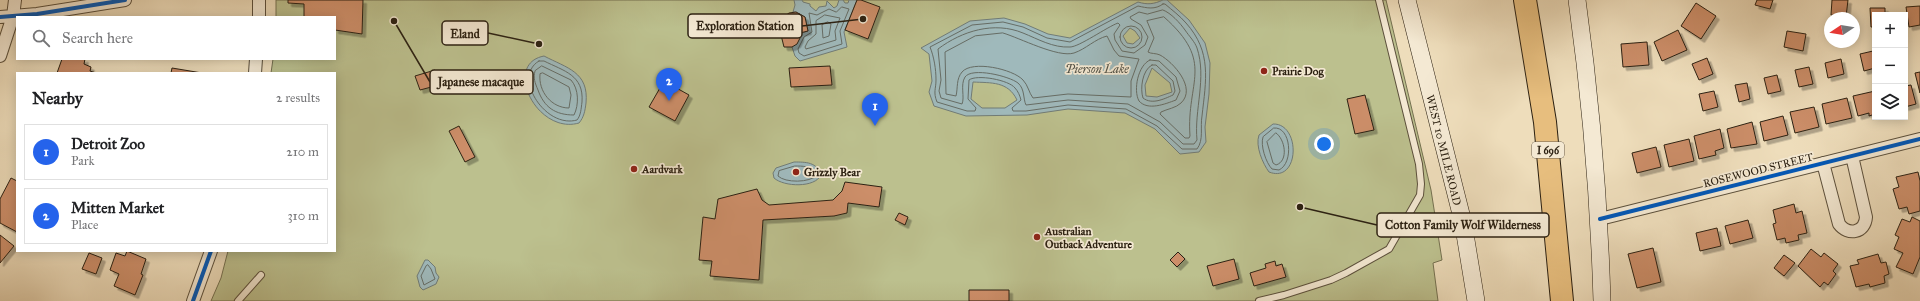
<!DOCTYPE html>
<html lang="en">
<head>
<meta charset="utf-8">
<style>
  body { margin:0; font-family:"IM FELL Great Primer",serif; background:#f2f2f2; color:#202124 }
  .controls { position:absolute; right:12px; top:12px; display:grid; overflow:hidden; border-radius:0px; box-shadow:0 2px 10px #0003 }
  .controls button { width:36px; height:36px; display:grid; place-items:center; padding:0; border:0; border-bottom:1px solid #e0e0e0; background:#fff; color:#202124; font:20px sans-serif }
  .compass { position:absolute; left:1824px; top:12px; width:36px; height:36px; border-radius:50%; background:#fff; box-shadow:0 2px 10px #0003; rotate:258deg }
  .you { position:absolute; left:1324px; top:144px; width:14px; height:14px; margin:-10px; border:3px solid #fff; border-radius:50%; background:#1a73e8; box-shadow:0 0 0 6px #1a73e833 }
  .badge { display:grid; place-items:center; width:26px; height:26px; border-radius:50%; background:#2563eb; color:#fff; font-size:13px; font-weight:700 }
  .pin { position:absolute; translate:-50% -33px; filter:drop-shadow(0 1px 2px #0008) }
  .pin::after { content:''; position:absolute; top:21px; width:14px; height:12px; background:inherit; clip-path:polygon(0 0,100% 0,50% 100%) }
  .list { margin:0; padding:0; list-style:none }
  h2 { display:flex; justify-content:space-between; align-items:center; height:52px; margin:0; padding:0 16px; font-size:17px }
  h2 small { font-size:13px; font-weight:400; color:#757577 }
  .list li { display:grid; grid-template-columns:26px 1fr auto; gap:12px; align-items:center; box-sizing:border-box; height:56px; margin:0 8px 8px; padding:0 8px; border:1px solid #e0e0e0; border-radius:0px }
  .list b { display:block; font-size:15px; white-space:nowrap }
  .list p { margin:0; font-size:13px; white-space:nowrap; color:#757577 }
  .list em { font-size:13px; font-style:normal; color:#757577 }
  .icon { flex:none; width:22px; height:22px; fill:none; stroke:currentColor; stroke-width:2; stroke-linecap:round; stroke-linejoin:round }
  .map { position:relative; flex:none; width:1920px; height:301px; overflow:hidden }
  .search { position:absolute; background:#fff; box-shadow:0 2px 10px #0003; left:16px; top:16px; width:320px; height:44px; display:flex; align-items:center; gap:10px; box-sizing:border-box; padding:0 14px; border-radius:0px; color:#757577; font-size:15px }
  .panel { position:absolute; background:#fff; box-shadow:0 2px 10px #0003; left:16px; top:72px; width:320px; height:180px; border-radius:0px }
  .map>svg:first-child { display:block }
  .green { fill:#bcc08e; stroke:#747050 }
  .water { fill:#9fb9bb; stroke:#717c77; fill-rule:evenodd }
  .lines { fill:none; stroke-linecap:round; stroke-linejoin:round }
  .shore { stroke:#666d66; stroke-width:1 }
  .building { fill:#cc8e69; stroke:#2c2112; filter:url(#shadow) }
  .service-casing { stroke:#5c503c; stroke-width:8 }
  .minor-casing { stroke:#5c503c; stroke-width:14 }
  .secondary-casing { stroke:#2c2112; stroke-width:18 }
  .motorway-casing { stroke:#2c2112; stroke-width:24 }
  .service { stroke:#f4e9d3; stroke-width:6 }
  .minor { stroke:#f4e9d3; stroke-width:12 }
  .secondary { stroke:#f4e9d3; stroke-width:17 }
  .motorway { stroke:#e7be7e; stroke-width:22 }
  .cycleway-casing { stroke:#f4e9d3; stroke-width:6 }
  .cycleway { stroke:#0057b8; stroke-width:4 }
  .poi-dot { fill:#8f2418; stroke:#f4e9d3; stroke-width:1.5 }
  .labels { text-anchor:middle; stroke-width:3.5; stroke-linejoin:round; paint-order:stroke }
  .shield { fill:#f4e9d3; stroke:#685d4c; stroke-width:1 }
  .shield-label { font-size:10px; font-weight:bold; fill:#2c2112 }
  .poi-label { font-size:11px; font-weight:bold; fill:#2c2112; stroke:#f4e9d3; text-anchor:start }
  .street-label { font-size:11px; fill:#2c2112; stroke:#f4e9d3 }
  .water-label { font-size:12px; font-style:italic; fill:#4e4f45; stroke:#f4e9d3 }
  .leader { fill:none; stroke:#2c2112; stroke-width:1.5 }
  .callout-dot { fill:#2c2112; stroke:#f4e9d3; stroke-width:1.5 }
  .callout { fill:#f4e9d3; stroke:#2c2112; stroke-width:1.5 }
  .callout-label { font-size:12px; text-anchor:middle; font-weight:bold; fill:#2c2112 }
</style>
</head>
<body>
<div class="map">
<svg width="1920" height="301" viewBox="0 0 1920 301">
  <defs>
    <filter id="shadow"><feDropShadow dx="3.5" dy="3.5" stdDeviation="0" flood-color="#0004"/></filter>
  </defs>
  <rect width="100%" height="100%" fill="#edb"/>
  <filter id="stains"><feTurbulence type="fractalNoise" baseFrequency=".005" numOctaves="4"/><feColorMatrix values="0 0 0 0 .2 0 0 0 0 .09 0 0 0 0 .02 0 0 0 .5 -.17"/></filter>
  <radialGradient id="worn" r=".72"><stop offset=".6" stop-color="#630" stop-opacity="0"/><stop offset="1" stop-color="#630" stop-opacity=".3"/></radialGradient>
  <path class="green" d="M276,0h1110l45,190 11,70 -9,3 5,38h-1227l10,-23 7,-27h107v-178h-64l2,-14h62v-42h-59z"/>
  <path class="water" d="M794,0h8l1,2 7,2v2l6,5 3,-4 7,-1 1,-5 7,7 3,-2 2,-6h4l2,3h3l1,-3h8l-13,32 3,15 -47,14 -5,-5 -3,-9 8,-14 8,-2 -3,-14 -9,-5h-3l2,-7z
    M1163,0h4l22,20 16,23 5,20 -1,31 -4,33 1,15 -7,10 -19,2 -25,-25 -30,-16 -57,-4 -41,6 -61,1 -32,-10 -5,-14 3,-11 -3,-27 -8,-6 49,-27 34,-3 21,6 23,10 22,4 68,-36c10,3 16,2 25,-2zM1130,28l5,3 5,7 -7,6 -6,-1 -4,-7zM1152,68l18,15 2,9 -15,5 -11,-1 -1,-11zM973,82c18,1 35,-1 44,18l-12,8h-23l-11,-9z
    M544,56c23,12 45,16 42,47 -1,8 -2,14 -7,20 -42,12 -77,-59 -35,-67z
    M1273,124c28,-1 27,60 -4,48 -6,-8 -14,-26 -10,-37z
    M794,162c12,0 23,0 27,13 -6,13 -37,12 -47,3l-1,-5 3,-5z
    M425,260h3l7,7 1,6 3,4 -3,7 -13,6 -3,-3 -3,-11z"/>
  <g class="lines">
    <path class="shore" d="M1163,4h2c7,6 15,12 21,19 26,29 20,57 16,93 -2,11 2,24 -5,33h-15l-25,-23 -31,-17 -58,-4 -42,6h-13l-1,-3 9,-8c-1,-4 -3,-9 -6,-12 -6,-8 -38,-14 -46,-8l-1,19 8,9 -1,3h-8l-30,-9c-4,-10 -1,-13 -1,-22 0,-11 -2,-23 -6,-33l42,-22 31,-3 20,5 24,11 23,4 68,-36c9,2 17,4 25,-2z
      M842,7l7,2 -9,22 2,13 -38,12 -5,-3 -1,-4 6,-12 8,-5 -3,-19 8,2 12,-6 7,3z
      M1163,10c8,3 17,13 22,20 4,6 10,12 12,18 10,30 -3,62 0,92l-3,4h-11l-23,-22 -32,-18 -60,-4 -42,5c-3,-6 -1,-16 -8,-22 -9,-7 -46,-16 -53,-6 -5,8 0,20 -3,27l-21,-6 -2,-7 2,-11 -3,-31c24,-18 56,-28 85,-16 15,6 30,15 47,14 9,0 37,-20 48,-24l2,2 -6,9 1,6 7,11 12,2 11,-8 3,-8 -7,-12 -10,-6 -1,-2 9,-5 8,2z
      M825,15l15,3 -5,13 1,9 -30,9 -1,-2 3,-6 8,-7v-13z
      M1164,17c52,46 22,64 26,119l-1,2h-4l-25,-24 1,-2c6,-3 15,-4 20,-9 16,-15 -8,-41 -21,-48 -4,-2 -9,-1 -12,-3l6,-14 -7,-17z
      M828,22l3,2 -2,12 -6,2 -1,-13z
      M1120 37a11 11 0 1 1 22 0a11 11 0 1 1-22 0Z
      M1003,33c17,5 55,25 71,20 12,-4 21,-14 33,-17l7,14 5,6 20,3 -8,22v16l-63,-3 -35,4c-4,-5 -5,-13 -10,-18 -10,-11 -51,-20 -61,-8 -6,7 -4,16 -6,24l-10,-2 -1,-42 30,-16z
      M1150,60l9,1 17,16 4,14 -4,9c-11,4 -28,11 -37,1 -6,-11 -1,-36 11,-41z
      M539,61h5c20,10 40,14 38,41 -1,7 -1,13 -5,18 -32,9 -65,-44 -38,-59z
      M1152,65h4l17,16 2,10 -2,4c-9,4 -21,10 -30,3 -3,-9 -1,-28 9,-33z
      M542,66l29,14c8,9 8,25 3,35 -19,0 -30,-8 -36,-25 -3,-7 -5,-12 -3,-19z
      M543,73l26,14 2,8 -2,13c-17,0 -31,-16 -29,-34z
      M1274,128c17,-2 20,35 5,42l-7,-1c-6,-6 -12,-24 -9,-32z
      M1276,133c9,6 13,28 0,32l-3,-2 -6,-21z
      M795,166c8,0 14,0 21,6l1,3c-7,8 -32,8 -39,1l1,-5z
      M428,265l3,4 4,10 -11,6 -3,-9 5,-10z"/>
  </g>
  <path class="building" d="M288,0h75l-1,34 -27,-4v-13h-31v-13l-16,-1z
    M857,0h4l19,7 -12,32 -23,-9z
    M1757,0h16l-3,9 -15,-4z
    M1832,0h16l-2,17 -15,-2z
    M1696,3l20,13 -15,23 -20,-13z
    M1920,6v19l-11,2 -3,-20z
    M1870,8h15v7h-10v12h-4z
    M796,12l9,5 3,14 -8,2v5l-3,6 -5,3h-8l-5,-20 2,-8 8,-6z
    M1678,30l9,20 -25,11 -8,-19z
    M1787,31l19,3 -3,17 -19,-4z
    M1647,42l2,23 -26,2 -2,-23z
    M1873,51l2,17 -11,3 -4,-17z
    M1707,58l6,16 -14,6 -7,-16z
    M62,59h23l-1,5 7,3 -1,4 6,2h-39z
    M1841,59l3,15 -16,4 -3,-15z
    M830,66l2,19 -41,2 -2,-19z
    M1809,67l4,17 -14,3 -4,-17z
    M172,68l30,5h-31z
    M435,70l4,15 -19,5 -5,-14z
    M1920,72v21l-5,-20z
    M1777,75l4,16 -13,3 -4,-16z
    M664,81l25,14 -14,26 -26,-14z
    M1747,83l3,16 -11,3 -4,-17z
    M1911,85l5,19 -11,3v-21z
    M1714,91l4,16 -15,4 -4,-17z
    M1875,91v23l-6,2v-3l-11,3 -5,-20z
    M1365,95l9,35 -19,4 -8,-35z
    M1847,98l5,20 -26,6 -4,-20z
    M1814,107l5,20 -24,6 -5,-21z
    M1783,116l5,19 -24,6 -4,-19z
    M1752,122l5,22 -26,4 -4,-19z
    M459,126l16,31 -10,5 -16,-31z
    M1720,129l4,19 -9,3 1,4 -17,4 -5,-23z
    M1689,139l5,22 -25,6 -5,-22z
    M1656,147l5,20 -24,6 -5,-20z
    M1918,172l2,9v30l-11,3 -2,-7 -8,2 -6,-20 6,-2 -3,-10z
    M11,178l6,3v51l-17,-9v-24z
    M845,182l37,5 -3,20 -31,-4 -1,10 -13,3 -71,4 -4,60 -49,-4 2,-15 -13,-1 4,-43 12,2 3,-20 39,-10 5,11 7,5 64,-5 9,-9z
    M1794,204l2,9 6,-2 5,22 -9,2 1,5 -13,3 -1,-5 -8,2 -4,-16 3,-1 -3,-13z
    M899,213l9,4 -3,8 -10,-5z
    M1912,217l8,4v36l-7,17 -17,-7 7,-14 -9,-4 5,-12 -4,-2 7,-16 8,3z
    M1748,220l5,18 -23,6 -5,-18z
    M1717,228l4,18 -21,5 -4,-18z
    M0,235l14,11 -14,17z
    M1653,248l8,34 -24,6 -9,-34z
    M1811,249l10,8 3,-4 14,11 -5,7 3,3 -8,11 -4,-3 -4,5 -22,-21z
    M127,251l19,8 -5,15 2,1 -8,20 -21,-9 5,-12 -9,-4 6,-17 9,3z
    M1178,252l7,7 -8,8 -7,-7z
    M89,253l13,5 -6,16 -14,-5z
    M1878,254l3,9 5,-1 3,12 -5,2 1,7 -15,4 -1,-3 -13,3 -6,-21 9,-2 -2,-4z
    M1784,255l11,8 -11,13 -10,-8z
    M1234,259l5,20 -26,7 -6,-20z
    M1275,261l1,5 6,-2 4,13 -32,9 -4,-13 16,-5 -1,-4z
    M969,290h40v11h-40z"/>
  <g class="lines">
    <g class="service-casing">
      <path id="service" d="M238,301l23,-26
        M1259,301l25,-6 47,-15 15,-7 43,-24 31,-54 1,-11 -2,-20 -40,-164"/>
    </g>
    <g class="minor-casing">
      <path id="minor" d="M259,0v17
        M0,17l37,-3 88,-14
        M0,56l13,-40 2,-16
        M255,73l1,-14
        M1823,163l16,61c9,12 26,9 27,-7l-14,-61
        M1600,219l320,-80
        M193,301l18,-50"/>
    </g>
    <g class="secondary-casing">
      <path id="secondary" d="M1407,0l56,222 13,79
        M1577,0c14,100 22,200 25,301"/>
    </g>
    <g class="motorway-casing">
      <path id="motorway" d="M1525,0l20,122 17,179"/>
    </g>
    <use href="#service" class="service"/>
    <use href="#minor" class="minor"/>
    <use href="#secondary" class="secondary"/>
    <use href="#motorway" class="motorway"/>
    <g class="cycleway-casing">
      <path id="cycleway" d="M0,17l37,-3 88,-14
        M1600,219l320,-80
        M193,301l18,-50"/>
    </g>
    <use href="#cycleway" class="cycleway"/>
  </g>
  <g class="poi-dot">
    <circle cx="1264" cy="71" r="4"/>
    <circle cx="634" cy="169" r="4"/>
    <circle cx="796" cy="172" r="4"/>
    <circle cx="1037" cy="237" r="4"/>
  </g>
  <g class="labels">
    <rect class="shield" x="1532" y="142" width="32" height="16" rx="3"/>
    <g class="shield-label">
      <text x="1548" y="154">I 696</text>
    </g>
    <g class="poi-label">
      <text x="1272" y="75">Prairie Dog</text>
      <text x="642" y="173">Aardvark</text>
      <text x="804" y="176">Grizzly Bear</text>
      <text x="1045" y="235">Australian<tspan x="1045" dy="13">Outback Adventure</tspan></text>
    </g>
    <g class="street-label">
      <text transform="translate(1444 150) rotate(76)" y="4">WEST 10 MILE ROAD</text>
      <text transform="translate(1758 170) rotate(-14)" y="4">ROSEWOOD STREET</text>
    </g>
    <g class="water-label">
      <text x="1097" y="73">Pierson Lake</text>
    </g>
  </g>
  <path class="leader" d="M863 19L802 26M539 44L488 33M394 21L430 82M1300 207L1377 225"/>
  <g class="callout-dot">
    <circle cx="863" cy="19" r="4"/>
    <circle cx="539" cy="44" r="4"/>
    <circle cx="394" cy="21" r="4"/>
    <circle cx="1300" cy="207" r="4"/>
  </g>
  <g class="callout">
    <rect x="688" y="14" width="114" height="24" rx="4"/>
    <rect x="442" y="21" width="46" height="24" rx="4"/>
    <rect x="430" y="70" width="103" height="24" rx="4"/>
    <rect x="1377" y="213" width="172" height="24" rx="4"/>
  </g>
  <g class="callout-label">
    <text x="745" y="30">Exploration Station</text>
    <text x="465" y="38">Eland</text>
    <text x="481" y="86">Japanese macaque</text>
    <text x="1463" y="229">Cotton Family Wolf Wilderness</text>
  </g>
  <rect width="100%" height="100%" filter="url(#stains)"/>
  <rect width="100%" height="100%" fill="url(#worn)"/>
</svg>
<div class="controls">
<button>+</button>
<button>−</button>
<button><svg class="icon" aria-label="layers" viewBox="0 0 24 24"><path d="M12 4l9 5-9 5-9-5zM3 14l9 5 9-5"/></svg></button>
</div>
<svg class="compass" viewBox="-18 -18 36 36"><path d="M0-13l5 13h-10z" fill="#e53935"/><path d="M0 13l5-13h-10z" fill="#757577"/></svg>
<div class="you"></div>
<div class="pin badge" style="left:875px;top:126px">1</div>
<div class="pin badge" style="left:669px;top:101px">2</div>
<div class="search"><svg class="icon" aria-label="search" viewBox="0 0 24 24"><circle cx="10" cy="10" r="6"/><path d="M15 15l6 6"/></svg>Search here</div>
<section class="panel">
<h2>Nearby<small>2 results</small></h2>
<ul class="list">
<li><span class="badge">1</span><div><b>Detroit Zoo</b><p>Park</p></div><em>210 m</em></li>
<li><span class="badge">2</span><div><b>Mitten Market</b><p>Place</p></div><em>310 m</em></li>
</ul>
</section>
</div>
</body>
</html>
